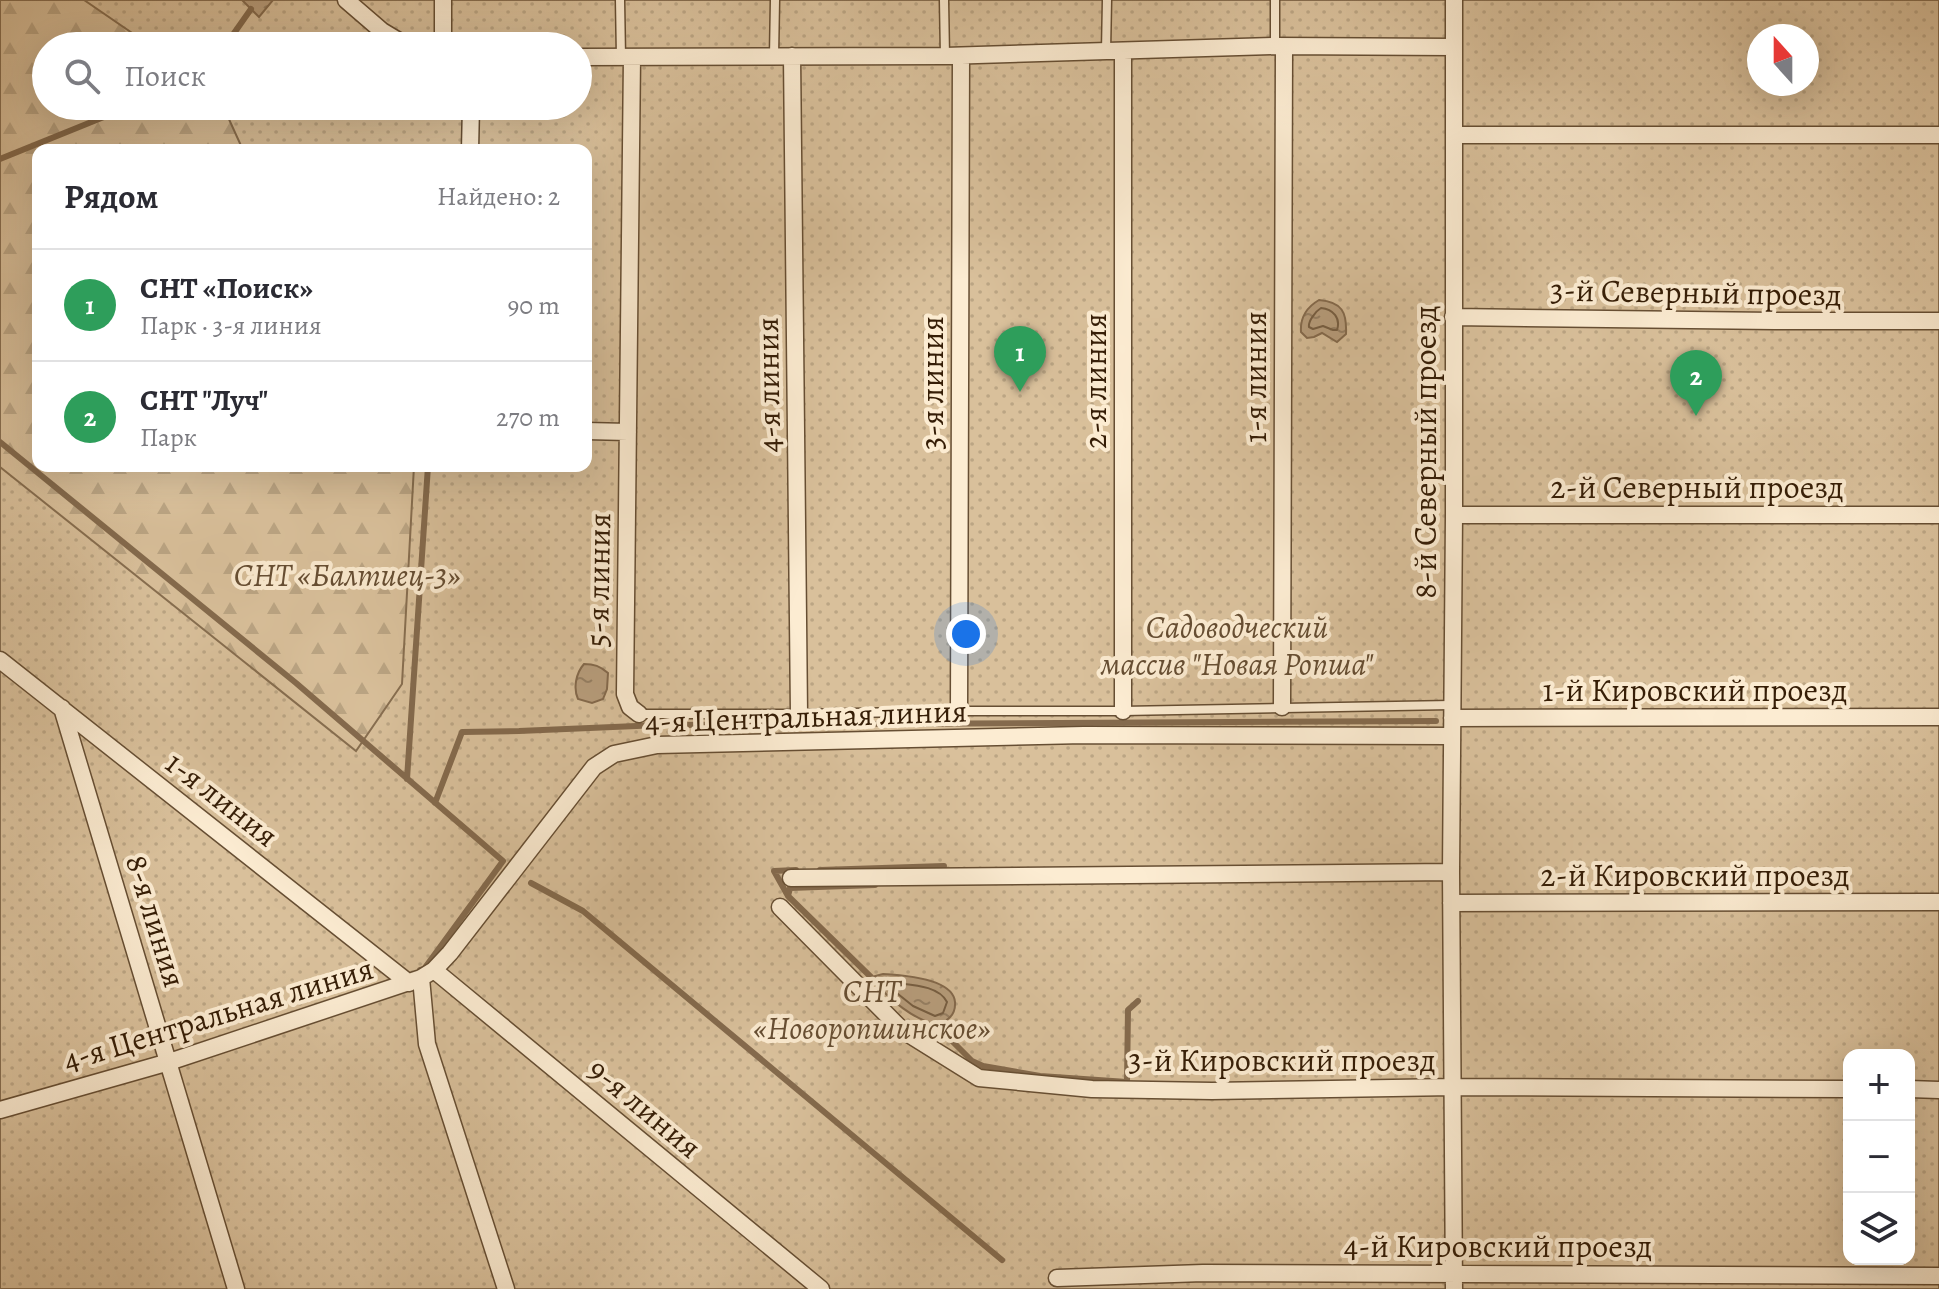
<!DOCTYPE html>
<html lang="ru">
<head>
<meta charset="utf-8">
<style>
  body { margin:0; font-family:Alegreya,serif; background:#f2f2f3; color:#2b2b33 }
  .controls { position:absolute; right:24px; bottom:24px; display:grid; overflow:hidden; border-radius:16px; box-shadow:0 8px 32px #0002 }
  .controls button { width:72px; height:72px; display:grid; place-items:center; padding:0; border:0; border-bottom:2px solid #e1e1e2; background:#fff; color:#2b2b33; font:40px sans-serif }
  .compass { position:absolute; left:1747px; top:24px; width:72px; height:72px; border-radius:50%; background:#fff; box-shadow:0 8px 32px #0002; rotate:339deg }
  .you { position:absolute; left:966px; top:634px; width:28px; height:28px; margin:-20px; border:6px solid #fff; border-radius:50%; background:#1a73e8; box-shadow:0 0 0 12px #1a73e833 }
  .badge { display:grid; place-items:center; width:52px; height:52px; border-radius:50%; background:#8f2418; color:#fff; font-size:26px; font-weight:700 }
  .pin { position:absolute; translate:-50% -66px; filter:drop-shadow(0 2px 4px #0008) }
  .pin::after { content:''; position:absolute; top:42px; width:28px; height:24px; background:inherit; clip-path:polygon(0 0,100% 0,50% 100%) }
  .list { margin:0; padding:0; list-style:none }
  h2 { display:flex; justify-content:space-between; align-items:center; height:104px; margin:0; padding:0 32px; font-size:34px }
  h2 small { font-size:26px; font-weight:400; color:#7c7c81 }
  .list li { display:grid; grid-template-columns:52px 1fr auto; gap:24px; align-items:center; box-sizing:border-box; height:112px; padding:0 32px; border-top:2px solid #e1e1e2 }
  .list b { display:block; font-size:30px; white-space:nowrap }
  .list p { margin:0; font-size:26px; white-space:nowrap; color:#7c7c81 }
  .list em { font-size:26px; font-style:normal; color:#7c7c81 }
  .icon { flex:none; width:44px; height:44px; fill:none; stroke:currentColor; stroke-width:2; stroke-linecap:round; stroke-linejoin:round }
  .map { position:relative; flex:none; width:1939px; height:1289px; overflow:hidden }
  .search { position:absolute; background:#fff; box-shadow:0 8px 32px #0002; left:32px; top:32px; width:560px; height:88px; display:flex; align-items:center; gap:20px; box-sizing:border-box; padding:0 28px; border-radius:44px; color:#7c7c81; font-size:30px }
  .panel { position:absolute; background:#fff; box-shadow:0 8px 32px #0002; left:32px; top:144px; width:560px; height:328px; border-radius:16px }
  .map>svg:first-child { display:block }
  .green { fill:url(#green-dots); stroke:#876e50; stroke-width:2; fill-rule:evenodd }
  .forest { fill:url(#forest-firs); stroke:#876e50; stroke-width:2 }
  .water { fill:url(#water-ripples); stroke:#846a4d; stroke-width:2 }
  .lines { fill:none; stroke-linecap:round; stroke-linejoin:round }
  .shore { stroke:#765e42; stroke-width:2 }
  .stream { stroke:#846a4d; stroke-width:6 }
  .lane-casing { stroke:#664e33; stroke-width:11 }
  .street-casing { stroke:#664e33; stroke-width:19 }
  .lane { stroke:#fcecd2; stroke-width:8 }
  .street { stroke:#fcecd2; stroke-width:16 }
  .labels { text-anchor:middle; stroke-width:8; stroke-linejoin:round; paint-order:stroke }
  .street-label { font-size:32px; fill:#351d06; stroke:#fcecd2 }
  .park-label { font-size:32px; font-style:italic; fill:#664e33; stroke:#fcecd2 }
</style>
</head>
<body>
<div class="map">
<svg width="1939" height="1289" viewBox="0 0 1939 1289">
  <defs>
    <pattern id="green-dots" width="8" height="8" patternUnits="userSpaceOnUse" patternTransform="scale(2)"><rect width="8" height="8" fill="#d9c09b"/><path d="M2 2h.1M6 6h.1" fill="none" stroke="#bba584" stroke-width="1.8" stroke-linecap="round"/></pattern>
    <pattern id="forest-firs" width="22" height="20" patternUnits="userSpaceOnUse" patternTransform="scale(2)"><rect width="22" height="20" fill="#d9c09b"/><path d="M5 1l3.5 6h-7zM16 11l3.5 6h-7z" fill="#bba584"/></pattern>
    <pattern id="water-ripples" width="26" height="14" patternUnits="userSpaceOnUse" patternTransform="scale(2)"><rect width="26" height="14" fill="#b89e7d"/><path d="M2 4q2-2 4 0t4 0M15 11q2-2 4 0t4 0" fill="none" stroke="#968064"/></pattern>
  </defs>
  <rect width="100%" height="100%" fill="#fbe1ba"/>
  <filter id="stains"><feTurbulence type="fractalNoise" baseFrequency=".0025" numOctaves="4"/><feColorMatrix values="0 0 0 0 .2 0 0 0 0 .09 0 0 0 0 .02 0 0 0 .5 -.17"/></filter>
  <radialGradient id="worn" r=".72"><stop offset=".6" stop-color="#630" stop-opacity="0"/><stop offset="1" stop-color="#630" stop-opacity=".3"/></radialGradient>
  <path class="green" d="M0,0h1939v1289h-1939zM1759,36h48v48h-48zM46,46h532v60h-532zM38,150h548v316h-548zM1849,1055h60v204h-60z"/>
  <path class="forest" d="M0,0h84l67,46h-105v60h177l20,44h-205v316h376l-12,218 -46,67 -356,-284z"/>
  <path class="water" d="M242,0h31l-14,17z
    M1319,300c23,2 28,12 27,34l-9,8 -15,-9 -8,4 -7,1 -6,-6c-1,-14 6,-25 18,-32z
    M584,664c10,0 16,2 24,9l-1,16 -4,10 -11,4 -14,-4c-5,-11 -2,-26 6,-35z
    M883,974c19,1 70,4 72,28 1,14 -8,19 -19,23 -25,-7 -43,-24 -62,-42l1,-7z"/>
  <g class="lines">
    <path class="shore" d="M1321,308c12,1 20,10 16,22h-4l-10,-4 -10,3 -4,-2c-1,-6 7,-16 12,-19z
      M897,983c16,2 42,3 50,19l-4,11 -8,3 -22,-10 -20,-16v-5z"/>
    <path class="stream" d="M225,46l26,-37
      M0,159l131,-53
      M0,442l296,241 207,178 -79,108 -4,1
      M407,779l21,-313
      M435,803l27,-71 57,-1 141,-6 776,-4
      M796,870l-22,1 14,25 86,84
      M820,870l124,-4
      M531,883l52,28 419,349
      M788,896l2,-8 85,-3
      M936,1025l36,36 11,5 57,10 87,6 1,-72 10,-9"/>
    <g class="lane-casing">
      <path id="lane" d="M620,0l1,57
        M944,0l1,56
        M1275,46v-46
        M1106,51l1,-51
        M774,56l1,-56
        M639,714h160l160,-3h164l328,-6"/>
    </g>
    <g class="street-casing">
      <path id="street" d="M346,0l36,31 25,15
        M443,0v46
        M1454,0v515l-3,357 3,417
        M792,56l7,658
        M578,57l367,-1 330,-10 179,1
        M632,57l-7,637 5,13 9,7
        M1455,135h484
        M470,150l1,-44
        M1453,317l321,4h165
        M586,431l42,1
        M1454,515h485
        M0,660l409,323
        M1282,707l2,-660
        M62,708l174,581
        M959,711l2,-655
        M1123,711v-660
        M1452,718l487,-1
        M791,878l660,-6
        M1451,903l488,-1
        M780,907l122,123 77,48 113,11 120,2 241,-4 396,2
        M434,970l387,319
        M421,978l6,66 79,245
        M1909,1089l30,1
        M0,1110l169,-48 252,-84 13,-8 16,-17 144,-186 20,-13 43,-9 427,-10 368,1
        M1057,1278l146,-5 736,3"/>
    </g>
    <use href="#lane" class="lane"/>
    <use href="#street" class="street"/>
  </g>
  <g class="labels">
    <g class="street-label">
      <text transform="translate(1696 292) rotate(1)" y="11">3-й Северный проезд</text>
      <text transform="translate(1255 377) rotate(-90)" y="11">1-я линия</text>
      <text transform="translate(1095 381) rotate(-90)" y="11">2-я линия</text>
      <text transform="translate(932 383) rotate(-90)" y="11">3-я линия</text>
      <text transform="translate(768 385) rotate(-91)" y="11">4-я линия</text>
      <text transform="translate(1425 452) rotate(-90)" y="11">8-й Северный проезд</text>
      <text x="1697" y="498">2-й Северный проезд</text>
      <text transform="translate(598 580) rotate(-89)" y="11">5-я линия</text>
      <text x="1695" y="701">1-й Кировский проезд</text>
      <text transform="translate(806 716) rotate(-2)" y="11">4-я Центральная линия</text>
      <text transform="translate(222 799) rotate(38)" y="11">1-я линия</text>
      <text x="1695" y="886">2-й Кировский проезд</text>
      <text transform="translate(156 921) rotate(73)" y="11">8-я линия</text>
      <text transform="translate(218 1014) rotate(-17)" y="11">4-я Центральная линия</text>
      <text x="1282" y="1071">3-й Кировский проезд</text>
      <text transform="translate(645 1108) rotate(40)" y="11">9-я линия</text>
      <text x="1498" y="1257">4-й Кировский проезд</text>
    </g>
    <g class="park-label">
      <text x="347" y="586">СНТ «Балтиец-3»</text>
      <text x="1237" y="638">Садоводческий<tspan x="1237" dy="37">массив "Новая Ропша"</tspan></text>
      <text x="872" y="1002">СНТ<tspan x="872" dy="37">«Новоропшинское»</tspan></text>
    </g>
  </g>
  <rect width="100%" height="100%" filter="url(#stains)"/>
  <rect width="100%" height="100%" fill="url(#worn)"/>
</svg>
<div class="controls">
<button>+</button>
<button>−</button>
<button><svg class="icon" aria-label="layers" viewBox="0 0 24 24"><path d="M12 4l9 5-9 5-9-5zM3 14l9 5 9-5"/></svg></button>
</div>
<svg class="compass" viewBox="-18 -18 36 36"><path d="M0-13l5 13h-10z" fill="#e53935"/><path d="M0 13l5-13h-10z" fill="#7c7c81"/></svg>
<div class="you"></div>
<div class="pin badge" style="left:1020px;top:392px;background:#2e9e5b">1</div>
<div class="pin badge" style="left:1696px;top:416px;background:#2e9e5b">2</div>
<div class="search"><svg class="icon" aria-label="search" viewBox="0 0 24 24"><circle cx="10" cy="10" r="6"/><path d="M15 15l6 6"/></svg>Поиск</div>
<section class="panel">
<h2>Рядом<small>Найдено: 2</small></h2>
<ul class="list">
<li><span class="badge" style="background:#2e9e5b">1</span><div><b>СНТ «Поиск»</b><p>Парк · 3-я линия</p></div><em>90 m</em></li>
<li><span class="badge" style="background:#2e9e5b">2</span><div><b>СНТ &quot;Луч&quot;</b><p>Парк</p></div><em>270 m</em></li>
</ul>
</section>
</div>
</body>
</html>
